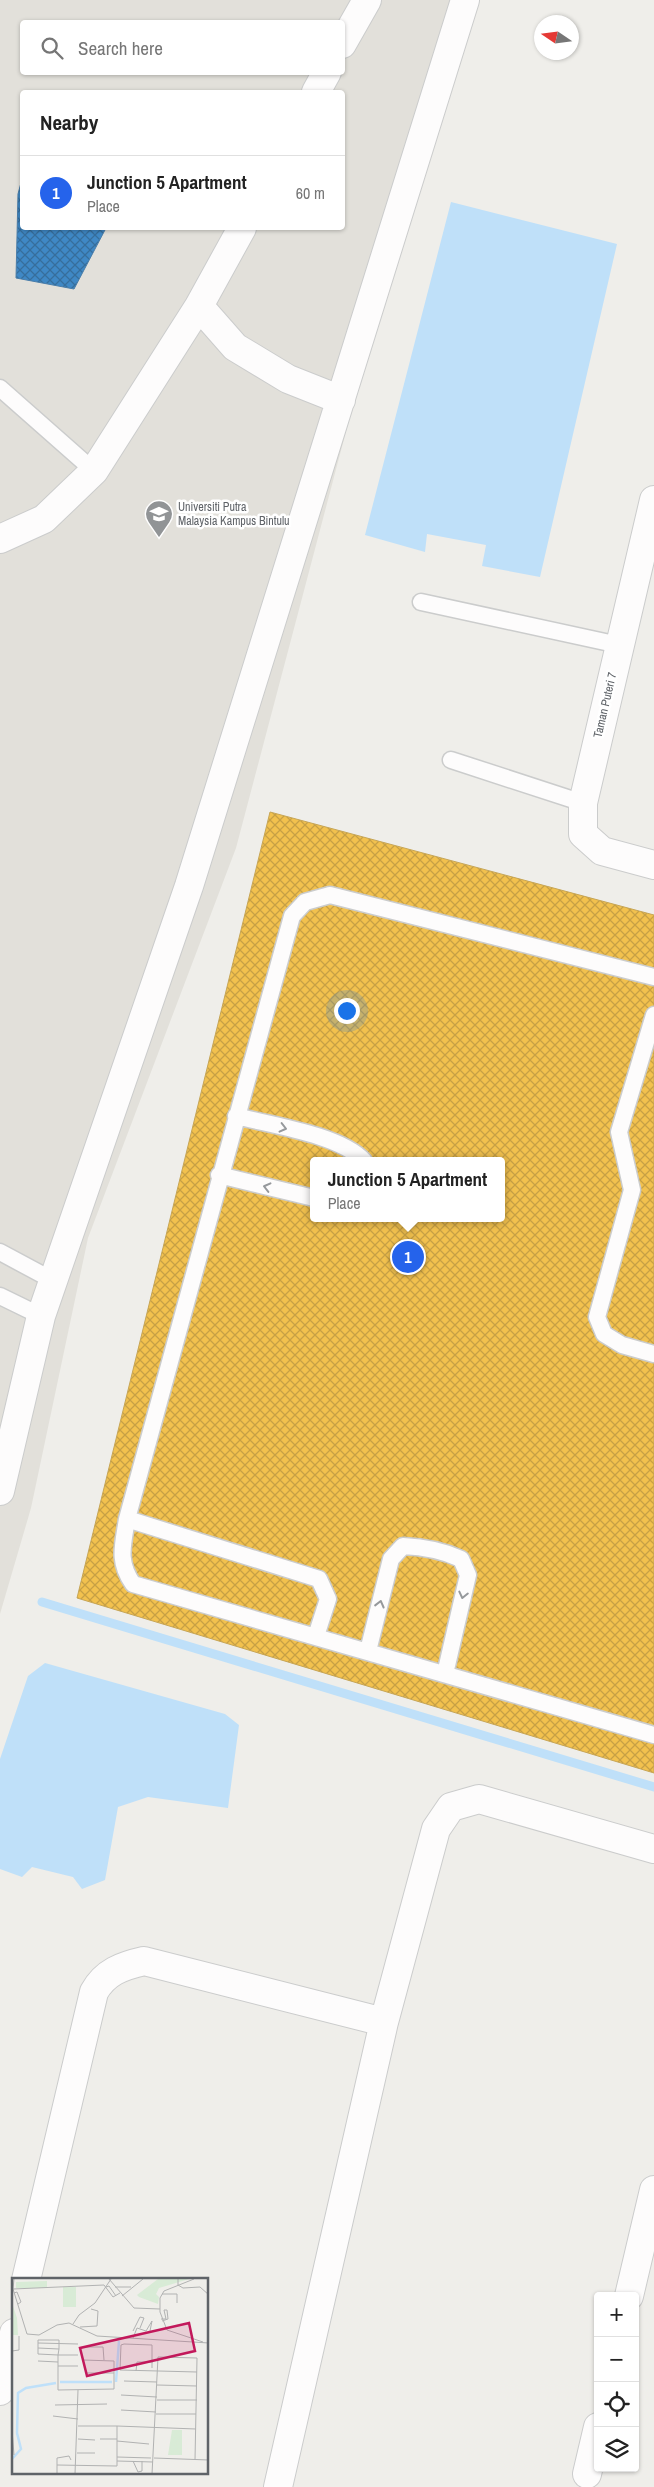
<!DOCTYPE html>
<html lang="en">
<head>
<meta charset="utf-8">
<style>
  body { margin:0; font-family:"Archivo Narrow",sans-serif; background:#f6f6f6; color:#222 }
  .controls { position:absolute; right:15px; bottom:15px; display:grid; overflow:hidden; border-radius:5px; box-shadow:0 1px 4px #0004 }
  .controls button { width:45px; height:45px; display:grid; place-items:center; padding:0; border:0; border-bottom:1px solid #e0e0e0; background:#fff; color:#222; font:25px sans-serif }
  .compass { position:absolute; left:534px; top:15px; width:45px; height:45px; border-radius:50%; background:#fff; box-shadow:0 1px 4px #0004; rotate:283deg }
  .you { position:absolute; left:346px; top:1010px; width:18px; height:18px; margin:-12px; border:4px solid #fff; border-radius:50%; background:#1a73e8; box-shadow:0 0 0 8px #1a73e833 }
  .badge { display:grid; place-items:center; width:32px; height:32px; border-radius:50%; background:#2563eb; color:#fff; font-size:16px; font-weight:700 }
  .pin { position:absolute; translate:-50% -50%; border:2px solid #fff; box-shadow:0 1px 5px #0006 }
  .popup { position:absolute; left:310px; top:1157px; width:195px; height:65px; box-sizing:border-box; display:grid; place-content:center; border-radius:5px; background:#fff; filter:drop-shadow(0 1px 4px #0005); font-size:16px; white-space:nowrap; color:#767676 }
  .popup b { font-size:19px; color:#222 }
  .popup::after { content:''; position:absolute; left:50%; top:100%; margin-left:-10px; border:10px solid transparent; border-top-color:#fff }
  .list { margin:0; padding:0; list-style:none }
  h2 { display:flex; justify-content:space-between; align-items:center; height:65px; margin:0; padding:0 20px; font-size:21px }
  h2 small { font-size:16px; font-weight:400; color:#767676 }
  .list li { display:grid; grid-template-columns:32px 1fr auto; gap:15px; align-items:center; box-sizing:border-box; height:75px; padding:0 20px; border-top:1px solid #e0e0e0 }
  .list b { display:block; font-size:19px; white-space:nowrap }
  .list p { margin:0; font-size:16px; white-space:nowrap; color:#767676 }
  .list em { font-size:16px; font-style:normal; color:#767676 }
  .icon { flex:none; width:28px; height:28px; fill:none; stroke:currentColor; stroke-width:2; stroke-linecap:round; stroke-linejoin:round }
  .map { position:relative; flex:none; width:654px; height:2487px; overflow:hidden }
  .search { position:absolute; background:#fff; box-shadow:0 1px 4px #0004; left:20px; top:20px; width:325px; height:55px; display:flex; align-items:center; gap:12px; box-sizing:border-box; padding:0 18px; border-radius:5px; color:#767676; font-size:19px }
  .panel { position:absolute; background:#fff; box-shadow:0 1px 4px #0004; left:20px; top:90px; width:325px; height:140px; border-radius:5px }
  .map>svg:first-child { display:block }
  .education { fill:#e2e0da; fill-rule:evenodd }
  .water { fill:#bfe0f9 }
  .homes { fill:url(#homes-cross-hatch); stroke:#c6a556; fill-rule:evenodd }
  .schools { fill:url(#schools-cross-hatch); stroke:#497da9 }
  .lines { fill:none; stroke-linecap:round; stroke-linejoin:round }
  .stream { stroke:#bfe0f9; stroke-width:9 }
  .lane-casing { stroke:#cbcccc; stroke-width:19 }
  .street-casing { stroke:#cbcccc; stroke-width:30 }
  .lane { stroke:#fdfcfc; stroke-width:16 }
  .street { stroke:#fdfcfc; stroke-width:28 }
  .oneway { stroke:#96999c }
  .labels { text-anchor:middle; stroke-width:5; stroke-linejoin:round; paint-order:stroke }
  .poi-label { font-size:12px; fill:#5f6368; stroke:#fff; text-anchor:start }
  .street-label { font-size:12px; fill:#5f6368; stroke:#fff }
  .inset-river { fill:none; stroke:#bfe0f9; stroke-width:2.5 }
  .inset-road { fill:none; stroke:#b1b2b2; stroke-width:1 }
  .view { fill:#c2185b; fill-opacity:0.15; stroke:#c2185b; stroke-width:2.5 }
  .inset-edge { fill:none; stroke:#5f6368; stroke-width:2.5 }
</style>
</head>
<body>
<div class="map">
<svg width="654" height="2487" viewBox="0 0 654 2487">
  <defs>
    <pattern id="homes-cross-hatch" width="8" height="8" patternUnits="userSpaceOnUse" patternTransform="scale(1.25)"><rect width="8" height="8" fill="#f2c14e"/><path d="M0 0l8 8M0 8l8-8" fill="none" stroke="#c7a045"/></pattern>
    <pattern id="schools-cross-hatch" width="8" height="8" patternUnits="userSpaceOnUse" patternTransform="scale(1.25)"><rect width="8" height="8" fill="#3f88c5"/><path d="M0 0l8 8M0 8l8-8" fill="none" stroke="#366e9c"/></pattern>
  </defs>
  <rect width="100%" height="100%" fill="#efeeea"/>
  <path class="education" d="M0,0h460l-224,848 -148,390 -57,270 -31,106zM22,22h320v50h-320zM22,92h320v136h-320z"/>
  <path class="water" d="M451,202l166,42 -77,333 -58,-11 4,-21 -59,-11 -2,18 -60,-17z
    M45,1663l180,51 14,11 -11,83 -80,-11 -30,10 -13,73 -23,9 -9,-12 -41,-10 -10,10 -22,-8v-110l28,-83z"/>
  <path class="homes" d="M270,812l384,103v858l-577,-175zM314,1161h188v57h-188z"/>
  <path class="schools" d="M22,179v49h84l-32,61 -58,-11 2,-84z"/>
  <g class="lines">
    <path class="stream" d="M42,1602l612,185"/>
    <g class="lane-casing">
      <path id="lane" d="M0,388l94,83
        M421,602l198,43
        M451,760l132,43
        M654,977l-324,-82 -25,7 -13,14 -165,603c-4,26 -10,42 6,65l521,151
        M654,1015l-35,117 13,58 -35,127 7,17 18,11 32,9
        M236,1116c35,9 105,19 128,45
        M219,1175l95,23
        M0,1252l54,29
        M0,1296l41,20
        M127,1519l192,60 9,20 -12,37
        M368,1651l23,-92 12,-13c22,1 39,4 58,13l7,16 -23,99"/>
    </g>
    <g class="street-casing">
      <path id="street" d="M342,44l25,-44
        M316,92l11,-20
        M199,306l36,41 53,32 53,21
        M654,500l-71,303v31l19,17 52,14
        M0,539l44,-20 50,-48 105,-165 43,-78
        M0,1491l41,-175 148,-430 276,-886
        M26,2280l68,-288c11,-20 28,-26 50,-31l240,61
        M629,2296l25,-106
        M0,2391l14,-58
        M587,2474l11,-47
        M278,2487l106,-465 52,-193 15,-22 28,-8 175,50"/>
    </g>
    <use href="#lane" class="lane"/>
    <use href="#street" class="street"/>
  </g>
  <defs><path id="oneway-chevron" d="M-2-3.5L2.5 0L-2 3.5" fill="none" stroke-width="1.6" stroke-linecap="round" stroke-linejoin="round" transform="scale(1.25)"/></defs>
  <g class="oneway">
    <use href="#oneway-chevron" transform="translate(283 1128) rotate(14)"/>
    <use href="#oneway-chevron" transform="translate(267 1187) rotate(-166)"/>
    <use href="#oneway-chevron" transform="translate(463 1595) rotate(103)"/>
    <use href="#oneway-chevron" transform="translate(380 1604) rotate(-76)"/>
  </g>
  <defs>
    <g id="university-pin" transform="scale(1.4375)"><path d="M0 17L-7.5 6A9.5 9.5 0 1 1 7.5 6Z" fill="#919496" stroke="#fff"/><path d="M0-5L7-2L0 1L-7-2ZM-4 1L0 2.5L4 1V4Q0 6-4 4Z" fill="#fff"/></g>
  </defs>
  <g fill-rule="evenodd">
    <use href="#university-pin" x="159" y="514"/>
  </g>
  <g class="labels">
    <g class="poi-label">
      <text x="178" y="511">Universiti Putra<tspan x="178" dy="14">Malaysia Kampus Bintulu</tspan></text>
    </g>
    <g class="street-label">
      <text transform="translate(605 705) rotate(-77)" y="4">Taman Puteri 7</text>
    </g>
  </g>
  <g transform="translate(12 2278)">
    <rect width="196" height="196" fill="#efeeea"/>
    <path d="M160,152h10v25h-14z" fill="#d8ebd6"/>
    <path d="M146,1h31l-30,9 -3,6 3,3 -1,7 -19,-7 -2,-2zM1,28l4,12 1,17h-6z" fill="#d8ebd6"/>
    <path d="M35,3v7h-31v-6zM51,9h13v20h-13z" fill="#d8ebd6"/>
    <path class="inset-river" d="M48,104h52M104,104l3,-41M0,181l9,-10 -4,-16 1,-40 8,-5 30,-5"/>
    <path class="inset-road" d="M2,1l-1,10 14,45 12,1 18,-10 12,-2 28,13 112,7M97,1l25,29 26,1M166,1v6l5,3 17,-1 9,8M182,1l-30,12 -4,7v14l7,18 36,12M94,9l3,-1 7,10M103,9h16M1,11l91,-4 9,12 7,-4M2,15l3,-1 4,10 -3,2M150,16h15v9M110,18l21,-17M149,41h5l-2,-9h3l1,9 -6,2M61,46l6,-9 16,-12 16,-24M68,49l17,-1 1,-15 -7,-2M121,53l7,-14 4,1 -4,10M121,60l4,-10 9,3 6,-10 -2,10M26,65l40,1M112,66l-3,1 -1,25 77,2M112,66l28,1v23M71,69h20l1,13M26,70l21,1M0,73l7,-1v-14M66,77h-20l-20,-1v-14h21v9l-1,6v35l56,-1v-28l-31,-1M26,83l20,1M46,88h20M124,93l1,-9h16M75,95h27M112,103l33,1M145,107l40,1M109,117l36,2M145,122h40M43,127l52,-1M109,132l35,2M144,136h40M41,138l25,3M105,148l79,3M0,152l2,25M66,161l17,1M88,161h17M105,163l32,3M65,175h18M105,179l34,1M142,180l55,2M105,183l36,1M121,183l5,11 4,-1v-10M45,187l60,1v-40h-39M45,196v-16l12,-2 2,4M63,196l3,-84M140,196l6,-117 39,1 -2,102"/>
    <path class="view" d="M177,45l6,28 -108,25 -7,-28z"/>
    <rect width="196" height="196" class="inset-edge"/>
  </g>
</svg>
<div class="controls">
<button>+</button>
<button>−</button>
<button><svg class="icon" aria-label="locate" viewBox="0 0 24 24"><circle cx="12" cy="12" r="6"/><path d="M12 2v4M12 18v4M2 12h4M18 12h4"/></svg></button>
<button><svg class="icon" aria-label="layers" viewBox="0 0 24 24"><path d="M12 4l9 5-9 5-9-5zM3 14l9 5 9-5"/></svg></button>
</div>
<svg class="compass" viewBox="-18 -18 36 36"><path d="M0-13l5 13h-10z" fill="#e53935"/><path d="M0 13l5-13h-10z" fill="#767676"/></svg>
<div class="you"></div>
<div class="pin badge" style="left:408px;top:1257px">1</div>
<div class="popup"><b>Junction 5 Apartment</b>Place</div>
<div class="search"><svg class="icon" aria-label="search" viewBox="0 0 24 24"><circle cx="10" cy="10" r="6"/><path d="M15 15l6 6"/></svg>Search here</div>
<section class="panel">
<h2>Nearby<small></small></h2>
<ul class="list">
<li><span class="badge">1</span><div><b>Junction 5 Apartment</b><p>Place</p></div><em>60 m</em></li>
</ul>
</section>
</div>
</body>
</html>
